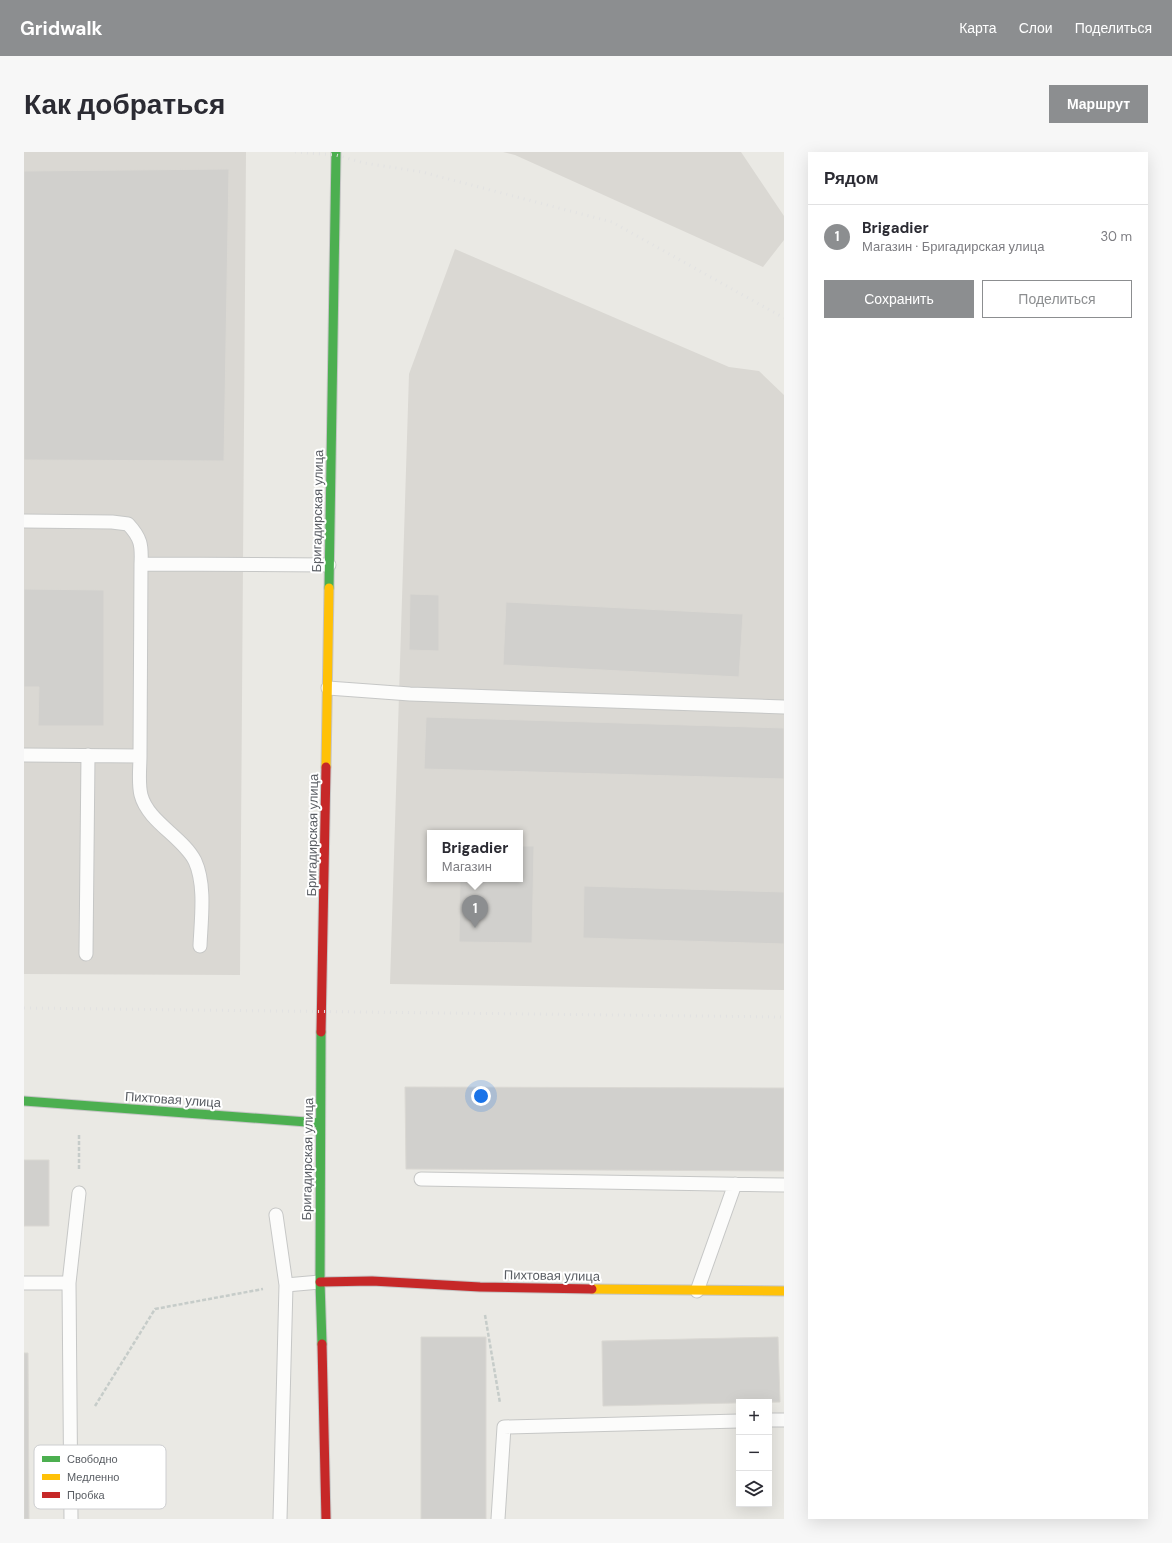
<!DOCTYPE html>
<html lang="ru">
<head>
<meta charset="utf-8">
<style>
  body { margin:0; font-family:"DM Sans",sans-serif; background:#f7f7f7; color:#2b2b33 }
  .controls { position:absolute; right:12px; bottom:12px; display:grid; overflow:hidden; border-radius:0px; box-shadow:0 4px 16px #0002 }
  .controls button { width:36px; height:36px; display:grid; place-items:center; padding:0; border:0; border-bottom:1px solid #e1e1e2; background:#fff; color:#2b2b33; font:20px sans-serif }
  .you { position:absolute; left:457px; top:944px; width:14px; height:14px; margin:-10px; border:3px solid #fff; border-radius:50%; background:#1a73e8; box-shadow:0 0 0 6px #1a73e833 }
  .badge { display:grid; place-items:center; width:26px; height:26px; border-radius:50%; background:#8c8e90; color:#fff; font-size:13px; font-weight:700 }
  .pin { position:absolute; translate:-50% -33px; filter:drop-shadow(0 1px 2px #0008) }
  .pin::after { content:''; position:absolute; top:21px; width:14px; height:12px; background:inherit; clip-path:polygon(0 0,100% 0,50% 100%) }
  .popup { position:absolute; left:403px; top:678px; width:96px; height:52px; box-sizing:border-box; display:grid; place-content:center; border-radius:0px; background:#fff; filter:drop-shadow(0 1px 3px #0005); font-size:13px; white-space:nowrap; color:#7c7c81 }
  .popup b { font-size:15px; color:#2b2b33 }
  .popup::after { content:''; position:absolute; left:50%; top:100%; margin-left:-8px; border:8px solid transparent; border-top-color:#fff }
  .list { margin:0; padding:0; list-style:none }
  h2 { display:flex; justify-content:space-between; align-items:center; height:52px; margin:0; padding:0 16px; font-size:17px }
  h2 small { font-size:13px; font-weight:400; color:#7c7c81 }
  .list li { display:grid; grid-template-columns:26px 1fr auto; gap:12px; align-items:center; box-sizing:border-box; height:64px; padding:0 16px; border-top:1px solid #e1e1e2 }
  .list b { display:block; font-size:15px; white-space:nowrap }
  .list p { margin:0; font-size:13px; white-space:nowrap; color:#7c7c81 }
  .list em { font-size:13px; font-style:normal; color:#7c7c81 }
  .actions { display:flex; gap:8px; padding:12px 16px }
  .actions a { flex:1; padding:9px 0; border:1px solid #8c8e90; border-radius:0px; text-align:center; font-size:14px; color:#8c8e90 }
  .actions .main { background:#8c8e90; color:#fff }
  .icon { flex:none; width:22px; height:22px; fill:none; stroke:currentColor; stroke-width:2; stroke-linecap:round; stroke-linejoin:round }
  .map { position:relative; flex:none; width:760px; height:1367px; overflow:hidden; border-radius:0px }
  header { display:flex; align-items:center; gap:24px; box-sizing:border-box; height:56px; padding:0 20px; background:#8c8e90; color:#fff }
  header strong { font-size:19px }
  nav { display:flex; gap:22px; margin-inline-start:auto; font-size:14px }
  .intro { display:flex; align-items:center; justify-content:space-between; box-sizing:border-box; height:96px; padding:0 24px }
  h1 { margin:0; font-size:28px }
  .button { padding:10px 18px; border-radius:0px; background:#8c8e90; color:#fff; font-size:14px; font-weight:700 }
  main { display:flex; gap:24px; padding:0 24px }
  aside { flex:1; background:#fff; border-radius:0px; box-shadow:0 4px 16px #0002 }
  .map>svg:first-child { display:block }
  .industrial { fill:#dad8d3; fill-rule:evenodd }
  .building { fill:#d1d0cd; stroke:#dad8d3 }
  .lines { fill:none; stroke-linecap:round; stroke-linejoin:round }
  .lane-casing { stroke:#c6c7c6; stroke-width:15 }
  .fast-casing { stroke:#c5c5c5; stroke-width:11 }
  .slow-casing { stroke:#c5c5c5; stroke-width:11 }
  .jam-casing { stroke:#c5c5c5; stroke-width:11 }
  .path { stroke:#c6ccc9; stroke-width:2.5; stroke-dasharray:4 2; stroke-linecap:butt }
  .lane { stroke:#fcfcfb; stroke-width:13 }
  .fast { stroke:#4caf50; stroke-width:9 }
  .slow { stroke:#ffc107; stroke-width:9 }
  .jam { stroke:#c62828; stroke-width:9 }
  .rail { stroke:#e2e2e2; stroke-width:3; stroke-dasharray:1 5; stroke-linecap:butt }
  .labels { text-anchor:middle; stroke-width:4; stroke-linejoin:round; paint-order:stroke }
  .street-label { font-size:13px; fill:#595d63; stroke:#fff }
  .key { fill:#fff; stroke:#cdced0; stroke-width:1 }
  .key-label { font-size:11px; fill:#595d63 }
</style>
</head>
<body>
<header>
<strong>Gridwalk</strong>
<nav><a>Карта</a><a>Слои</a><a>Поделиться</a></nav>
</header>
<div class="intro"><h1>Как добраться</h1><a class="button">Маршрут</a></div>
<main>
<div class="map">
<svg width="760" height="1367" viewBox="0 0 760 1367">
  <rect width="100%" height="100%" fill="#eae9e4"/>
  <path class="industrial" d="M0,0h222l-6,823 -216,-1z
    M479,0h238l43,64v24l-21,27 -248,-112z
    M431,97l274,118 30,4 25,24v595l-394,-6 19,-610zM406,681h90v46h-90z"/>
  <path class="building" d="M205,17l-5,292 -200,-1v-289z
    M0,437l80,1v136h-66l1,-39h-15z
    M386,442l29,1v56l-30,-1z
    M482,450l237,12 -4,63 -236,-12z
    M402,565l358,11v51l-360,-10z
    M496,694h14l-2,97 -73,-1 1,-63h60z
    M560,734l200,6v52l-201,-6z
    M381,935l379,1v83l-378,-2z
    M0,1008h25v66h-25z
    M397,1185h65v182h-65z
    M754,1185l2,65 -177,4 -1,-65z
    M0,1201h4l1,166h-5z"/>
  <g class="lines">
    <g class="lane-casing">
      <path id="lane" d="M0,369l88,1 16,2c13,14 14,21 13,40l188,1
        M304,536l82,6 374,13
        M0,603l116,1 1,-192
        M116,604c0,12 -2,27 1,39 7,27 42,42 54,66 11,24 6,59 5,85
        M62,802l2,-199
        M397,1027l363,6
        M252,1063l10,70 -6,234
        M0,1131h45l2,236
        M45,1131l10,-90
        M262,1133l34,-3
        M673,1139l38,-107
        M745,1268h15
        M474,1367l6,-92 235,-6"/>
    </g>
    <g class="fast-casing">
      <path id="fast" d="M305,436l7,-436
        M297,880l-1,250 2,62
        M0,949l296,22"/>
    </g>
    <g class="slow-casing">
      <path id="slow" d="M302,615l3,-179
        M568,1137l192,2"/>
    </g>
    <g class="jam-casing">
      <path id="jam" d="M297,880l5,-265
        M296,1130l52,-1 108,6 112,2
        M298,1192l4,175"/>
    </g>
    <path class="path" d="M55,1017v-35
      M461,1163l15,88
      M71,1254l60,-97 108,-20"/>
    <use href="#lane" class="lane"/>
    <use href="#fast" class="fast"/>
    <use href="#slow" class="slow"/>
    <use href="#jam" class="jam"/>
    <path class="rail" d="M271,0l41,3 28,8 58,9 190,50 172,96
      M0,856l760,9"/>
  </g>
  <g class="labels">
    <g class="street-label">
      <text transform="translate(293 359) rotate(-89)" y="5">Бригадирская улица</text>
      <text transform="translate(288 683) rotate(-89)" y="5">Бригадирская улица</text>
      <text transform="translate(149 947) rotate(4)" y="5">Пихтовая улица</text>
      <text transform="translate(283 1007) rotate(-89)" y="5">Бригадирская улица</text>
      <text transform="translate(528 1123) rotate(1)" y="5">Пихтовая улица</text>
    </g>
  </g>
  <rect x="10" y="1293" width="132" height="64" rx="6" class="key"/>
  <rect x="18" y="1304" width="18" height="6" fill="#4caf50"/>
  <rect x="18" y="1322" width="18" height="6" fill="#ffc107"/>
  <rect x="18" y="1340" width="18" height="6" fill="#c62828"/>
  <g class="key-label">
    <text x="43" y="1311">Свободно</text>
    <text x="43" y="1329">Медленно</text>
    <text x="43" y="1347">Пробка</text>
  </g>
</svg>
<div class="controls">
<button>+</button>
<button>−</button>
<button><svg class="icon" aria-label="layers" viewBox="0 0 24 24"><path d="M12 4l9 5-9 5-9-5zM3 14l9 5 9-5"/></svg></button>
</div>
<div class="you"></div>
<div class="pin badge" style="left:451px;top:776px">1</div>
<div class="popup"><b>Brigadier</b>Магазин</div>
</div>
<aside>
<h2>Рядом<small></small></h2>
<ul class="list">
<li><span class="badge">1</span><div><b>Brigadier</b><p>Магазин · Бригадирская улица</p></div><em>30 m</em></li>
</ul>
<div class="actions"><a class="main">Сохранить</a><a>Поделиться</a></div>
</aside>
</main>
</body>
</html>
